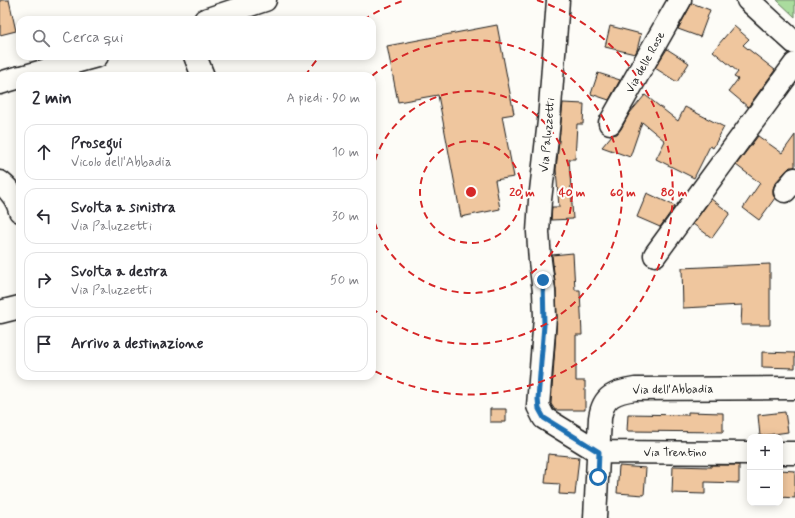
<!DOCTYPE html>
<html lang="it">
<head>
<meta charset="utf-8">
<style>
  body { margin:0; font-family:Mynerve,sans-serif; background:#f7f7f7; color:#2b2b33 }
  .controls { position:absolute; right:12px; bottom:12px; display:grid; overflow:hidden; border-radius:8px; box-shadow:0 2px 10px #0003 }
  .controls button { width:36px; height:36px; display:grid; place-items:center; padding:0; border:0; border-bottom:1px solid #e1e1e2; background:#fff; color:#2b2b33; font:20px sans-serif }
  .stop { position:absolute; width:12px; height:12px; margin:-9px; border:3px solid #1f6fb2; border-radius:50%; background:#fff }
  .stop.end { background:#1f6fb2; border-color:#fff; box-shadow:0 1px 4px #0008 }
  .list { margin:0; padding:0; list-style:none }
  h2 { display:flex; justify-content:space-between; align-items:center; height:52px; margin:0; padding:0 16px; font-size:17px }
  h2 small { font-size:13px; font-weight:400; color:#7c7c81 }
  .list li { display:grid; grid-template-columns:26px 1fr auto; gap:12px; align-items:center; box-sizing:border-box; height:56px; margin:0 8px 8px; padding:0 8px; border:1px solid #e1e1e2; border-radius:12px }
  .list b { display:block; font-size:15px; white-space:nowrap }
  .list p { margin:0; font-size:13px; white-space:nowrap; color:#7c7c81 }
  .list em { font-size:13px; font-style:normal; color:#7c7c81 }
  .icon { flex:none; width:22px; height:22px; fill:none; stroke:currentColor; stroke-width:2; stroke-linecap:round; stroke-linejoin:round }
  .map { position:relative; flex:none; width:795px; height:518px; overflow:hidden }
  .search { position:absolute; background:#fff; box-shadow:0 2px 10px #0003; left:16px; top:16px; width:360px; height:44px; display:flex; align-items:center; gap:10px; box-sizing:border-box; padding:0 14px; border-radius:12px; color:#7c7c81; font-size:15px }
  .panel { position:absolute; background:#fff; box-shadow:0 2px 10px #0003; left:16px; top:72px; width:360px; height:308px; border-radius:12px }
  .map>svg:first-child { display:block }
  .green { fill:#aadc9e; stroke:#637c5d }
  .building { fill:#efc69e; stroke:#1c1c1c }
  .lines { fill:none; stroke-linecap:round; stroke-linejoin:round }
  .minor-casing { stroke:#1c1c1c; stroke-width:25 }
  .major-casing { stroke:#1c1c1c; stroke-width:25 }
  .minor { stroke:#fdfcf7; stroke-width:22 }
  .major { stroke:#fdfcf7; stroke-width:22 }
  .route { stroke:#1f6fb2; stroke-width:5 }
  .ring { fill:none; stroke:#d62828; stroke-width:2; stroke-dasharray:7 5 }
  .labels { text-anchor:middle; stroke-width:4; stroke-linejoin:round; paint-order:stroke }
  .street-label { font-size:12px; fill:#1c1c1c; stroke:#fdfcf7 }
  .centre { fill:#d62828; stroke:#fdfcf7; stroke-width:2 }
  .ring-label { font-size:12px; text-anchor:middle; font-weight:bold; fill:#d62828; stroke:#fdfcf7; stroke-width:4; stroke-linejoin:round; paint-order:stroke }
</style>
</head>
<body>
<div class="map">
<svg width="795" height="518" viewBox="0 0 795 518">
  <rect width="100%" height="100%" fill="#fdfcf7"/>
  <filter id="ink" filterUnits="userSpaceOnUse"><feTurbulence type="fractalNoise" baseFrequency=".025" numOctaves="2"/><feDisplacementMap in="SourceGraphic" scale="8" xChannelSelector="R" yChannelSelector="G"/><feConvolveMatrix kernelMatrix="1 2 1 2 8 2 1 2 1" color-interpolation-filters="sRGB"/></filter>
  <g filter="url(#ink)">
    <path class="green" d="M777,0h18v17z"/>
    <path class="building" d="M0,0h9l7,31 -16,4z
      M692,3l18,7 -10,27 -22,-8z
      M497,25l17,89 -12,2 12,61 -19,3 5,29 -39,8 -23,-122 -40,7 -11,-56z
      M610,26l31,8 -4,16 -2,4 -30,-7z
      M734,26l15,13 -6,6 32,25 -27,37 -19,-16 9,-12 -4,-2 4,-5 -25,-21z
      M667,49l22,14 -12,19 -22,-14z
      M598,73l22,7 -11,20 -18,-6z
      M645,95l33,26 7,-14 39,20 -11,21 -3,-2 -16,32 -38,-19 9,-18 -23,-19 -12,35 -28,-10 10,-12 5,-1 4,-5 8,-15z
      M563,103l21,1 -1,20h-6l-2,35h-6l4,60 -22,1 1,-13h7l-3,-38z
      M795,135v32h-5l-4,4 -11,12 -2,6v6l2,3 -16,22 -16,-12 17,-25 -24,-18 22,-29 24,17z
      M647,193l28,13 -15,21 -23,-10z
      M711,199l19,14 -18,25 -19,-14z
      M573,253l2,37h5l2,45h-6v46h9v29h-30l-4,-6 6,-87 -1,-27 -4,-35z
      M770,264v61h-29l1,-20 -59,3 -1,-40z
      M762,352l33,1v15l-33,-1z
      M490,409h16v13h-16z
      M688,412l35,1v19l-96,-1 1,-17 60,1z
      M785,412l3,20 -28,4 -2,-21z
      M548,454l31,3 -4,38 -16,-1 1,-10 -15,-1z
      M711,465h28v18l-34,-1v12l-33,-1 1,-27 38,1z
      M619,466l27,2 -2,27 -27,-2z
      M780,470l15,1v27l-15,-1z"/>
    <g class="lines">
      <g class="minor-casing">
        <path id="minor" d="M558,0l-9,121 -9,79 -2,32 2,29 4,30 1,26 -7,89 6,12 55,34
          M195,56l8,20
          M610,123l70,-123
          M0,182c10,8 17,16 20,29
          M785,191l10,-12
          M655,255l140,-191
          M0,312l20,-5
          M599,452l151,1
          M780,453h15
          M595,518l5,-100c3,-22 15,-26 35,-29l160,-1"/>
      </g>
      <g class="major-casing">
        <path id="major" d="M748,0l47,43
          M205,20l60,-20
          M25,76l72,-20
          M0,83l20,-6"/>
      </g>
      <use href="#minor" class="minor"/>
      <use href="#major" class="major"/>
    </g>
  </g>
  <g class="lines" filter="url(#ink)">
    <path class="route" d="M543,280l1,45 -6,74 1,10 5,9 55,34 -1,25"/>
  </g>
  <g class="ring">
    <circle cx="471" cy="192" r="51"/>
    <path d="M372 172A101 101 0 1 1 372 212"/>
    <path d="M372 76A152 152 0 1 1 372 308"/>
    <path d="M305 76A203 203 0 0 1 320 56M363 20A203 203 0 0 1 405 0M537 0A203 203 0 1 1 373 370"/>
  </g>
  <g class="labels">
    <g class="street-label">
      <text transform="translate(645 62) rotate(-61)" y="4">Via delle Rose</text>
      <text transform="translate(547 135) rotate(-85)" y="4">Via Paluzzetti</text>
      <text transform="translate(673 389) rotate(-1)" y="4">Via dell'Abbadia</text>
      <text x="675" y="456">Via Trentino</text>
    </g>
  </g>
  <circle cx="471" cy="192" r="6" class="centre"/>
  <g class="ring-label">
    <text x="522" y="196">20 m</text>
    <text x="572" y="196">40 m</text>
    <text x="623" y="196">60 m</text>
    <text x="674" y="196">80 m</text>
  </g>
</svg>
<div class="controls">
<button>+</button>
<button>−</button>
</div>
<div class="stop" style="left:598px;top:477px"></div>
<div class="stop end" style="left:543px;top:280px"></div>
<div class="search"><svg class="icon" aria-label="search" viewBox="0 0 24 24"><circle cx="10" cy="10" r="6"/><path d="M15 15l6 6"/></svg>Cerca qui</div>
<section class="panel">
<h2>2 min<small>A piedi · 90 m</small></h2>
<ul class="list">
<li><svg class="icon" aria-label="ahead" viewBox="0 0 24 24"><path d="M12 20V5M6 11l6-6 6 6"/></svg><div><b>Prosegui</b><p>Vicolo dell'Abbadia</p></div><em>10 m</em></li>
<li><svg class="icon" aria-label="left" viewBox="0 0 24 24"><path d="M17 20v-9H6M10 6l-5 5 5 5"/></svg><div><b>Svolta a sinistra</b><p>Via Paluzzetti</p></div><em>30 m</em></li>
<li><svg class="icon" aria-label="right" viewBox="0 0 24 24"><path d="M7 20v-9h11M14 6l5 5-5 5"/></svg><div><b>Svolta a destra</b><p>Via Paluzzetti</p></div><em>50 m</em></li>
<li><svg class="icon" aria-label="arrive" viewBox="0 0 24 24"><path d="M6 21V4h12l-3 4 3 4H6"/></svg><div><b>Arrivo a destinazione</b></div></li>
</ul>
</section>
</div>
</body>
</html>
